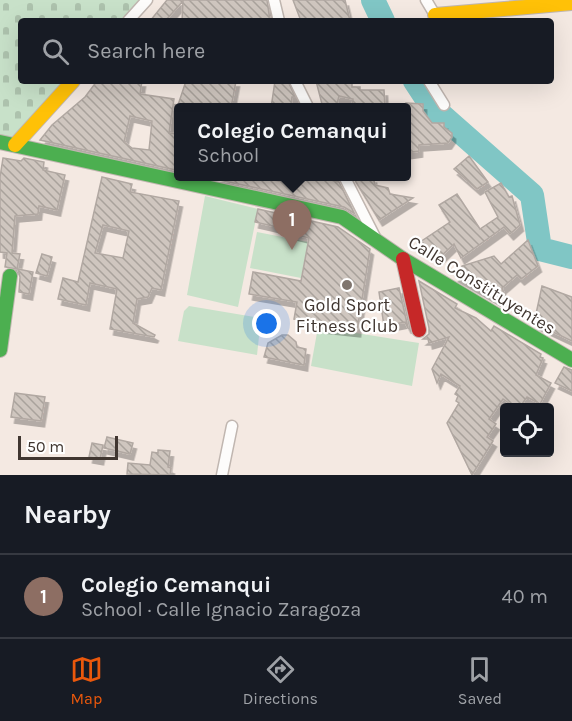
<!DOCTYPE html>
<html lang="en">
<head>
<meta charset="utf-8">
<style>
  body { margin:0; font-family:Karla,sans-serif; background:#20242c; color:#f1f3f6 }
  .controls { position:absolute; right:18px; bottom:18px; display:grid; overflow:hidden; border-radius:6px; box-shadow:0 6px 24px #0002 }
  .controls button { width:54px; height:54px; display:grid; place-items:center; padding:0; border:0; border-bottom:2px solid #363941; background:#171b24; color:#f1f3f6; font:30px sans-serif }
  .scale { position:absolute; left:18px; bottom:15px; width:100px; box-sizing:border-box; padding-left:6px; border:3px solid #403630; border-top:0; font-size:16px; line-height:21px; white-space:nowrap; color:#403630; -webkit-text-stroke:4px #fff; paint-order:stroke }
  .you { position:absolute; left:267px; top:324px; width:21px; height:21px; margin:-15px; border:4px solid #fff; border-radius:50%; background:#1a73e8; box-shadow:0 0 0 9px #1a73e833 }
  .badge { display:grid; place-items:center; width:39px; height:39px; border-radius:50%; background:#ea580c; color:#fff; font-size:20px; font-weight:700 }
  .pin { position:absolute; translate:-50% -50px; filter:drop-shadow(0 2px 3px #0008) }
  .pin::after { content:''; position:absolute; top:32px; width:21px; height:18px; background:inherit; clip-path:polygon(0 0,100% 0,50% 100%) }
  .popup { position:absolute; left:174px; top:103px; width:237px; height:78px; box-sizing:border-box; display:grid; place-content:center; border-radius:6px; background:#171b24; filter:drop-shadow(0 2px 4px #0005); font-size:20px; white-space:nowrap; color:#9ea1a6 }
  .popup b { font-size:22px; color:#f1f3f6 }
  .popup::after { content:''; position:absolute; left:50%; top:100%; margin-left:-12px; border:12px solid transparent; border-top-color:#171b24 }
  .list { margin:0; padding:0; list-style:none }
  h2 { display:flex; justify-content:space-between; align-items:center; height:78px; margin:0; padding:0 24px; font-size:26px }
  h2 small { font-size:20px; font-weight:400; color:#9ea1a6 }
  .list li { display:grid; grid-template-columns:39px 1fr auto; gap:18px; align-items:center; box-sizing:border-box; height:84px; padding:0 24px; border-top:2px solid #363941 }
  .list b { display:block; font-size:22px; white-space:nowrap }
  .list p { margin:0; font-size:20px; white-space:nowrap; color:#9ea1a6 }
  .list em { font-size:20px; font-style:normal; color:#9ea1a6 }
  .icon { flex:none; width:33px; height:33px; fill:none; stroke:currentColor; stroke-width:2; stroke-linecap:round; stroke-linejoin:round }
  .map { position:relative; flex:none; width:572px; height:475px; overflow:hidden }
  .search { position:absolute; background:#171b24; box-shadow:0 6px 24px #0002; left:18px; right:18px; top:18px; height:66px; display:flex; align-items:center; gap:15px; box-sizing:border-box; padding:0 21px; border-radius:6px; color:#9ea1a6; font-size:22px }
  .sheet { height:162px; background:#171b24 }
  nav { display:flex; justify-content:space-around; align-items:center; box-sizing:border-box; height:84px; border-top:2px solid #363941; background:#171b24; font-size:16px; color:#9ea1a6 }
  nav a { display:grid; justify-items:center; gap:3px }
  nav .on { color:#ea580c }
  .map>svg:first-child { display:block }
  .cemetery { fill:url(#cemetery-stones) }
  .pitch { fill:#c8e1c9 }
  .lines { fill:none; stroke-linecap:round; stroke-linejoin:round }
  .river { stroke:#80c6c5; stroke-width:24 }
  .building { fill:url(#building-back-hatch); stroke:#b1a8a2; stroke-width:1.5; fill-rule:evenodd; filter:url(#shadow) }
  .street-casing { stroke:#c0b6b0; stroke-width:13 }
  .fast-casing { stroke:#c0b6b0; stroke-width:16 }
  .slow-casing { stroke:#c0b6b0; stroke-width:16 }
  .jam-casing { stroke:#c0b6b0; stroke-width:16 }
  .street { stroke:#fdfcfb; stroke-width:10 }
  .fast { stroke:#4caf50; stroke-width:14 }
  .slow { stroke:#ffc107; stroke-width:14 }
  .jam { stroke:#c62828; stroke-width:14 }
  .poi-dot { fill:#7f756e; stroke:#fff; stroke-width:2 }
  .labels { text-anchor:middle; stroke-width:4.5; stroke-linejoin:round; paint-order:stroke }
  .street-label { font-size:18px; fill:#403630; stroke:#fff }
  .poi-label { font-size:18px; fill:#403630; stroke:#fff }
</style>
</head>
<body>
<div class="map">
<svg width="572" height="475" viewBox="0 0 572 475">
  <defs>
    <pattern id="cemetery-stones" width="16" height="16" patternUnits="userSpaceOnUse" patternTransform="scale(1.5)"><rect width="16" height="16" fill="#c8e1c9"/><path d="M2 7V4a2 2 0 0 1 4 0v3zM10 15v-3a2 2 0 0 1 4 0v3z" fill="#adc2ad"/></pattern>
    <pattern id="building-back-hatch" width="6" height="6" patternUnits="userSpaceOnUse" patternTransform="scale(1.5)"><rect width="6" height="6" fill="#cfc6bf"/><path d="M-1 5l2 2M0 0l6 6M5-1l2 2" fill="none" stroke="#a9a29c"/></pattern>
    <filter id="shadow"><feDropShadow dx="3.5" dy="6" stdDeviation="0" flood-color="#0004"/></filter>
  </defs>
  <rect width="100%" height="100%" fill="#f4e9e2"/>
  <path class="cemetery" d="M0,0h142l-19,21h-102v60h48l-54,60 -15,3z"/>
  <path class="pitch" d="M205,196l53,13 -20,98 -51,-12z
    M257,232l51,10 -7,36 -51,-10z
    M189,306l72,12 -4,37 -79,-14 6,-30z
    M318,327l101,16 -7,43 -101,-20z"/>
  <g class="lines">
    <path class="river" d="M373,0l10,21
      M415,81l17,26 100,88 8,54 32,8"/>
  </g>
  <path class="building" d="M167,0h100l3,21h-88l1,-20 -18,20h-15z
    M293,0h52l5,21h-49z
    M97,81h45l-2,13 34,5 -5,34 9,1 -2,36 -136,-30 12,-15 33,-28zM130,116l22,5 -3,29 -17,-2 -8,-6z
    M186,81h50l-5,27h-54z
    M275,81h13l7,16h-3l-1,11h-20z
    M316,81h36v6h8v3h24l1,18h-33l1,-9 -14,-3 -3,12h-13z
    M406,103l17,1v7l9,12h12v4l8,6v4l-4,6 -29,2v6l-13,2z
    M469,156l19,26 -11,7 -23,-20z
    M3,158l18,3 3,-3 20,4 -1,8 22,5 -8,35 -18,-4 -1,8 -23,2 -3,37 8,1 -3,15 -12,-2 2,-14 -7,-1v-75z
    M102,177l30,7 -2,8 49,9 -18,89 -9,-2 -4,9 -11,2 -4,24 22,12 -1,2 -44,-8 7,-40 -27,-6 -4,22 -28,-6 5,-21 15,4zM103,225l26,6 -6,27 -28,-5z
    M206,177h54l19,4 1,-4h38l21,5 15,31 -10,-6z
    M353,177h20l2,8 13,3 2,6 23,4 -34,22z
    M501,183l8,14 3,-1 8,29 -10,9 -6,-7 -43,31 -7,-14 -17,16 -20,-16 33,-22 -11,-17 18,-11 23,35 18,-12 -13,-25z
    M258,209l80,18 32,22 -13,82 -36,-4v-4l-27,-4 3,-17 -48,-8 4,-22 48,9 8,-43 -24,-6 1,-3 -31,-7z
    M528,240l10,26 -17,13 -4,-4 -15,13 2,5 -7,7 -42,-24 7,-6v-4l32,-10 7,8z
    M42,254l10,3 -5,19 -11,-3z
    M18,269l15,3 -4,22 -10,-2 1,-15z
    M419,281l38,23 -2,4 21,10 15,13 3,-5 47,28 -1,3 3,1 -7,17 15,8 -11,21 -13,-7 -8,11h-3l-13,-9 -14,20 7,5 -9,13 6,4 -21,34 -25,-52 12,-20 -3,-2 2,-5 -3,-2 5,-8 -19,-12 -4,9 -5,-14 17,-32 -20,6 -1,-4h-5l6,-5v-6z
    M542,286l30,11v44l-38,-18z
    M399,288l9,40 -3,-6 -21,4 -5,-34z
    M282,335h6l8,7 1,5 9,2 -2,16 -40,-8 4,-14z
    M564,367l8,3v21l-17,-8z
    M15,393l30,4 -4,24 -30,-4z
    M107,437l26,6 -3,11 -26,-6z
    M92,443l11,2 -3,14 -11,-2z
    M158,450l12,1 -2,16 3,1 -1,7 -43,-1 1,-11 22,2 2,-13 6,1z"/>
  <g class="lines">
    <g class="street-casing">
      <path id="street" d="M274,0l5,21
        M426,0l9,15 -1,6
        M128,21l19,-21
        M295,81l13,26
        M429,81l15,24
        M344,176l31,61
        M222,475l10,-49"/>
    </g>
    <g class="fast-casing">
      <path id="fast" d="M0,142l342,75 61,42 169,101
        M0,350l10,-74"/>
    </g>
    <g class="slow-casing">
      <path id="slow" d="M435,15l137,-12
        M15,145l58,-64"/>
    </g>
    <g class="jam-casing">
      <path id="jam" d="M403,259l16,71"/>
    </g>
    <use href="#street" class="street"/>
    <use href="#fast" class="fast"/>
    <use href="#slow" class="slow"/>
    <use href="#jam" class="jam"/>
  </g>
  <circle class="poi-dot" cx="347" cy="285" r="6"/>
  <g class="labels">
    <g class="street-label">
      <text transform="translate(482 285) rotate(32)" y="6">Calle Constituyentes</text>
    </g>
    <g class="poi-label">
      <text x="347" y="311">Gold Sport<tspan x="347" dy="21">Fitness Club</tspan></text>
    </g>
  </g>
</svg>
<div class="controls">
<button><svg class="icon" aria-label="locate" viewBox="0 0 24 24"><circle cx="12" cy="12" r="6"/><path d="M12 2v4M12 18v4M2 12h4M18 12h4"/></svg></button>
</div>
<div class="scale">50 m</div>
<div class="you"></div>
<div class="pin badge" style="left:292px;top:250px;background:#8d6e63">1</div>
<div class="popup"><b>Colegio Cemanqui</b>School</div>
<div class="search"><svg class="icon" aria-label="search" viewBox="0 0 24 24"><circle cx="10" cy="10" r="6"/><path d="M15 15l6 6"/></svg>Search here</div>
</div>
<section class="sheet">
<h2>Nearby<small></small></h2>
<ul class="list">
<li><span class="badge" style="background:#8d6e63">1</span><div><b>Colegio Cemanqui</b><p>School · Calle Ignacio Zaragoza</p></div><em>40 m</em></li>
</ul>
</section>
<nav>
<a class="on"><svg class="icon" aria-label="map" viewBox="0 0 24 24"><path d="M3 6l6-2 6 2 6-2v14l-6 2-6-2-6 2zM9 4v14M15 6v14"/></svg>Map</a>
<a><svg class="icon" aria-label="directions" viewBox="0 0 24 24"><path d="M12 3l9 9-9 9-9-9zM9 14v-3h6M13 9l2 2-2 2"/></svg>Directions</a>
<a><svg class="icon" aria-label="saved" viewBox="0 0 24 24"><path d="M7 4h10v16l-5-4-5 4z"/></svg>Saved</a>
</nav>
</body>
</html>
